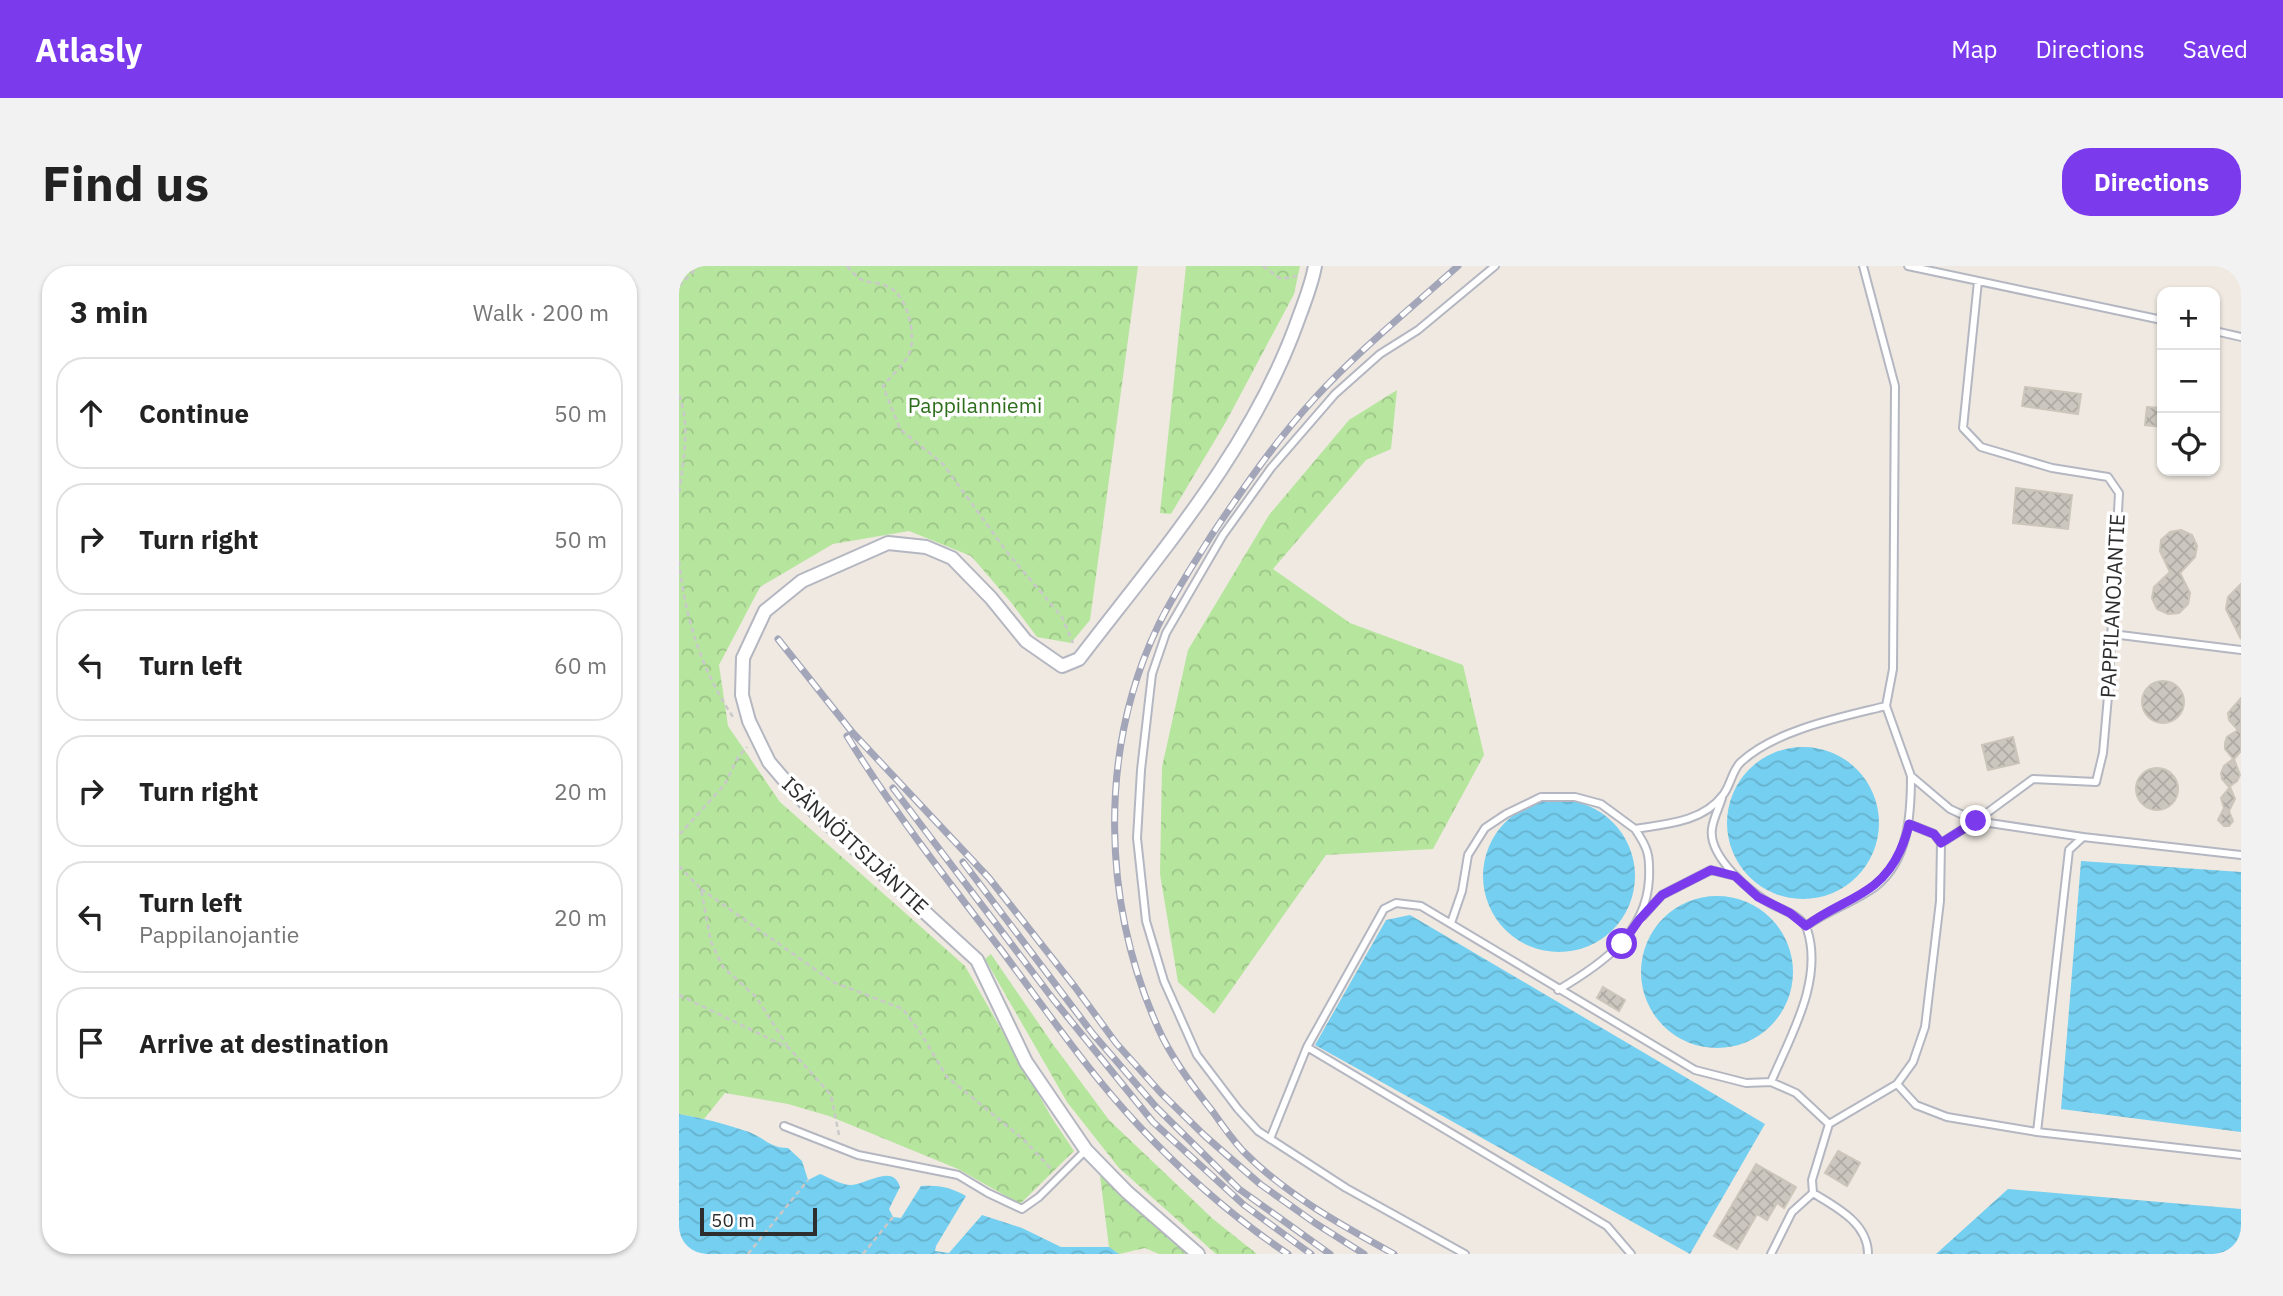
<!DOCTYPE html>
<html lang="en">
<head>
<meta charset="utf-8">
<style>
  body { margin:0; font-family:"IBM Plex Sans",sans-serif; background:#f2f2f2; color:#222 }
  .controls { position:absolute; right:21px; top:21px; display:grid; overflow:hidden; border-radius:14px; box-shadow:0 2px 5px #0004 }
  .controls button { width:63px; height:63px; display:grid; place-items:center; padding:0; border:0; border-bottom:2px solid #e0e0e0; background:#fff; color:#222; font:35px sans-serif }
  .scale { position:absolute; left:21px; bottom:18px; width:117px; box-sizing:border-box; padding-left:7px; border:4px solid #2e2e2e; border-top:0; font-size:19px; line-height:24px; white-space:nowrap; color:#2e2e2e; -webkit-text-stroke:5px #fff; paint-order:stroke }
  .stop { position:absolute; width:21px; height:21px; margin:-16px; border:5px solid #7c3aed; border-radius:50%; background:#fff }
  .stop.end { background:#7c3aed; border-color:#fff; box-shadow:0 2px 7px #0008 }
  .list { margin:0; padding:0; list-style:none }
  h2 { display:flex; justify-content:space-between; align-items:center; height:91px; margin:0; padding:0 28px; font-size:30px }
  h2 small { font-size:23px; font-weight:400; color:#767676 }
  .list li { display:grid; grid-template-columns:46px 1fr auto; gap:21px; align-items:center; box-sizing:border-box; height:112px; margin:0 14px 14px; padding:0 14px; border:2px solid #e0e0e0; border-radius:28px }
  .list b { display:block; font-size:26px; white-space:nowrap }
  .list p { margin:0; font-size:23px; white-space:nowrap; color:#767676 }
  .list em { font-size:23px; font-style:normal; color:#767676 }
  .icon { flex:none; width:38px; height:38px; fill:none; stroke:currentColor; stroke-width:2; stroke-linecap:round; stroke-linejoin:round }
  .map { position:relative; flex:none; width:1562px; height:988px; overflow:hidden; border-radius:28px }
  header { display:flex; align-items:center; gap:42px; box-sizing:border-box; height:98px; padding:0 35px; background:#7c3aed; color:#fff }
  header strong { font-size:33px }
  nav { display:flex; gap:38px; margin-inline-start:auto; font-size:24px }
  .intro { display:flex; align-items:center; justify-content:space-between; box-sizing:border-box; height:168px; padding:0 42px }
  h1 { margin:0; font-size:49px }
  .button { padding:18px 32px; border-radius:28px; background:#7c3aed; color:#fff; font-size:24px; font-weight:700 }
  main { display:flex; gap:42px; padding:0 42px }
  aside { flex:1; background:#fff; border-radius:28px; box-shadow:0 2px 5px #0004 }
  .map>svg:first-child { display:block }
  .forest { fill:url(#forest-crowns) }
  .water { fill:url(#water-waves) }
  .building { fill:url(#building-cross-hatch); stroke:#cbc5ba; stroke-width:2 }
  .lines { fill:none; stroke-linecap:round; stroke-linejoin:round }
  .lane-casing { stroke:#b4b7c1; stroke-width:10 }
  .street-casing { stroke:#b4b7c1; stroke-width:16 }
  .path { stroke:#c9c9c9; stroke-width:2.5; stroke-dasharray:5 3.5; stroke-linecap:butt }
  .lane { stroke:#fff; stroke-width:6 }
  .street { stroke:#fff; stroke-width:12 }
  .rail-casing { stroke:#a3a6b8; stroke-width:7 }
  .rail { stroke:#fff; stroke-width:4.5; stroke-dasharray:13; stroke-linecap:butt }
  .route { stroke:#7c3aed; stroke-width:9 }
  .labels { text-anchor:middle; stroke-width:7; stroke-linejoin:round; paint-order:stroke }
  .park-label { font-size:21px; fill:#2c6e1b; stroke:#fff }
  .street-label { font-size:21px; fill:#2e2e2e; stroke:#fff }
</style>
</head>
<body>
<header>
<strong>Atlasly</strong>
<nav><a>Map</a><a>Directions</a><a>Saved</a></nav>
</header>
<div class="intro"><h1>Find us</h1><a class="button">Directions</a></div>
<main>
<aside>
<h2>3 min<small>Walk · 200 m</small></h2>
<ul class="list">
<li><svg class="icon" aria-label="ahead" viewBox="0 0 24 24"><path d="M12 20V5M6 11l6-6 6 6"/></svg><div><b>Continue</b></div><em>50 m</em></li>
<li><svg class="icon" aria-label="right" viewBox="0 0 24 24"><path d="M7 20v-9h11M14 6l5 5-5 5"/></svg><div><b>Turn right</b></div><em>50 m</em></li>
<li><svg class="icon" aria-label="left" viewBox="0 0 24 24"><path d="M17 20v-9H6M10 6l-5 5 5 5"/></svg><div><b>Turn left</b></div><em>60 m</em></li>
<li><svg class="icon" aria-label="right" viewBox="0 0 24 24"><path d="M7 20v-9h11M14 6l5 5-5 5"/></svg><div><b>Turn right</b></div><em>20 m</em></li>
<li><svg class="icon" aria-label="left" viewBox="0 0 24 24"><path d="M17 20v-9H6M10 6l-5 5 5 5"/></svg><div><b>Turn left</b><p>Pappilanojantie</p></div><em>20 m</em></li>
<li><svg class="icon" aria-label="arrive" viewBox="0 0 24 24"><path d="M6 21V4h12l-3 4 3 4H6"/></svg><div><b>Arrive at destination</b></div></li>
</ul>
</aside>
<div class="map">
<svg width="1562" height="988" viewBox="0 0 1562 988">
  <defs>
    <pattern id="forest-crowns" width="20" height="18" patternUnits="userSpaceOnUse" patternTransform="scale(1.75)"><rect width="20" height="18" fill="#b6e59e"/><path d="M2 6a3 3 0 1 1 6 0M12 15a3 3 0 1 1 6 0" fill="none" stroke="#9dc588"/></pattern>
    <pattern id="water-waves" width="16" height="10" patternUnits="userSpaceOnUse" patternTransform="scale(1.75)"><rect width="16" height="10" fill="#75cff0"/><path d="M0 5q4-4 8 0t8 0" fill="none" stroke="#66b2ce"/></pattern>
    <pattern id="building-cross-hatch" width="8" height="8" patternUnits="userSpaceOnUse" patternTransform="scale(1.75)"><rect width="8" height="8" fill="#cbc7bf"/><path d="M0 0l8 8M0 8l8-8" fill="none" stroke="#afaba4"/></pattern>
  </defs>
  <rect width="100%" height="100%" fill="#efe9e1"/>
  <path class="forest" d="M0,0h459l-48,354 -19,23 -34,-6 -27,-36 -39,-45 -62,-25 -76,13 -73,43 -41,78 9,61 52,76 185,164 87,152 22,33 -54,53 -62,-35 -129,-53 -41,-12 -63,-11 -21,26 -25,-5z
    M507,0h114l-6,28 -67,126 -56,94 -11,-1z
    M718,124l-6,59 -25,11 -93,109 77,54 113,42 21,90 -51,94 -107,6 -112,159 -36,-32 -18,-108 2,-107 26,-117 81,-135 80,-95z
    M312,688l61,89 57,77 104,99 44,35h-41l-97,-86 -52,-66 -82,-143z
    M421,910l28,22 60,56h-29l-14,-6 -26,6 -10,-7z"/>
  <path class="water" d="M1048 557a76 76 0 1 1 152 0a76 76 0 1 1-152 0Z
    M804 610a76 76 0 1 1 152 0a76 76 0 1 1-152 0Z
    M1402,595l160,11v260l-180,-23z
    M962 706a76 76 0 1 1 152 0a76 76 0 1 1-152 0Z
    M731,649l355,209 -75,130 -375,-209 71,-125z
    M0,848c24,4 47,10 70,18 16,6 20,16 39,16l14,13 6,19 12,-6c10,4 21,11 31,11 15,0 42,-22 49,2l-11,22 4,8 8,1 20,-32c18,-1 29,1 45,10l-30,50 -1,5 14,2 33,-38 40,13 39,19h48l10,7h-440z
    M1329,923l233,20v45h-305z"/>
  <path class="building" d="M1346,121l56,7 -3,20 -56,-8z
    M1468,141l15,1v19l-17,-2z
    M1337,222l56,7 -4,34 -55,-6z
    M1502,264l11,5 5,11 -2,11 -15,16 10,20 -2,11 -9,9 -11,1 -11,-5 -5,-11 2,-11 16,-15 -10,-21 1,-11 9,-8z
    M1562,318v55l-15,-30 2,-12z
    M1463 436a21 21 0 1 1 42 0a21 21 0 1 1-42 0Z
    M1562,432v53l-7,8 6,16 -3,6 -8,6 -7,-8 -1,-6 3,-7 9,-7 -8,-10v-6l2,-6 11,-7 -9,-10 -1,-7z
    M1334,471l6,26 -31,7 -6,-25z
    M1457 523a21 21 0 1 1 42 0a21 21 0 1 1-42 0Z
    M1551,521l5,12 -6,12 4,10 -4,5h-5l-6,-6 6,-12 -3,-10z
    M924,721l22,13 -6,11 -22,-13z
    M1159,885l22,12 -13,23 -22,-13z
    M1077,898l40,23 -12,21 -7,-5 -10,17 -10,-6 -20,35 -23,-13z"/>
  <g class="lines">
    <g class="lane-casing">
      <path id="lane" d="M1229,0l254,54
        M1536,65l26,6
        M1433,368l129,16
        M1207,440l25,70 39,33 26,12 107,16
        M1043,532c-3,10 -9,21 -10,31 -4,27 39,65 61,76 11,5 29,12 34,24 17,51 -17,108 -36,153
        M1262,577l35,-22 57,-42 63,3 7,-29 5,-57 11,-203 -11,-16 -56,-9 -71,-21 -18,-19 15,-147
        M1562,589l-158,-18 -14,13 -32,282 204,23
        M964,650l19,-21 49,-25 24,6
        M772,657l11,-32 6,-36 17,-27 21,-14 35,-17h34l26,7 34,25c31,-5 68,-7 88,-34 8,-10 9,-25 18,-33 34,-32 101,-45 145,-56l7,-37 2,-283 -32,-120
        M1127,660c22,-16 49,-24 70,-40 33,-26 35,-73 35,-110
        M879,724c44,-26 88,-56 91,-111 1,-24 -1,-31 -14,-50
        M1218,818l16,-22 12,-35 15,-126 1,-58 -7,-9 -25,-10
        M1150,858l-17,56 1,13c23,14 55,30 55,61
        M105,860l74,29 100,20 30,18 34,16 17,-12 47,-47
        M591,873l37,-92
        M786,988l-119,-66 -88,-57 -20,-22 -41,-54 -33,-74 -18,-60 -9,-83 4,-68 11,-96 14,-41 57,-98 48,-67 64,-74 45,-40 38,-24 77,-64
        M952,988l-24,-28 -300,-179 77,-138 12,-6 25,3 274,164 51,13 25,-1 25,11 33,31 68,-40 19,21 31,12 90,15
        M1092,988l21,-42 21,-19"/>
    </g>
    <g class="street-casing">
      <path id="street" d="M519,988l-71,-62 -41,-42 -60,-88 -49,-102 -179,-164 -29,-34 -20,-41 -7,-26 1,-37 22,-47 37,-30 86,-38 38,4 26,11 39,40 35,43 36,25 17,-7c82,-107 175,-213 220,-342 6,-16 13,-34 16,-51"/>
    </g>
    <path class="path" d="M168,0c18,22 20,12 42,21 19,9 29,53 19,69 -6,11 -17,20 -25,30l17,43 43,35 64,88 55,65 11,26
      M584,0l18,13 16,-3
      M0,20l20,-20
      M0,129c12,32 4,66 0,99
      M0,295c6,57 22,108 54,156
      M0,566l2,1 44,-49 13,-27 9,-10
      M0,600l22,23 10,53 12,25 33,30 31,48
      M22,623l132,93 70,27 17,23 27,45 76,62 29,31
      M0,729l110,53 42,47 8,40
      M69,988l60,-74
      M184,988l30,-37
      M260,988v-1"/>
    <use href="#lane" class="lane"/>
    <use href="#street" class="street"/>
    <g class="rail-casing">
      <path id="rail" d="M99,373l74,93 137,146 86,109 41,56 44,49 45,44 55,48 55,39 49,31
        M168,470c46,75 101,145 155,215 44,59 87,122 137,175 45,48 95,92 149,128
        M214,522l160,211 100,123 91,83 67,49
        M284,596l130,172 64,74 82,81 91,65
        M715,988c-53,-29 -109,-60 -151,-103 -11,-12 -21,-26 -30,-39 -20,-25 -41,-53 -54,-82 -57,-126 -61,-279 -1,-404 15,-31 35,-61 53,-90 33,-49 63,-93 103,-137 44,-48 96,-90 144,-133"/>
    </g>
    <use href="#rail" class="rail"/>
  </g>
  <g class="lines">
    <path class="route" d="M943,678l17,-24 23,-25 49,-25 24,6 23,21 32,16 16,13c37,-28 73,-29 94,-75 4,-9 7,-17 9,-27l25,10 7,9 35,-22"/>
  </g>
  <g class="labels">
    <g class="park-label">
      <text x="296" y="147">Pappilanniemi</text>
    </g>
    <g class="street-label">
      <text transform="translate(1434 340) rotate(-87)" y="7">PAPPILANOJANTIE</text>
      <text transform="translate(176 580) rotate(43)" y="7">ISÄNNÖITSIJÄNTIE</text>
    </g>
  </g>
</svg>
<div class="controls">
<button>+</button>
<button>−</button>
<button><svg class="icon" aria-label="locate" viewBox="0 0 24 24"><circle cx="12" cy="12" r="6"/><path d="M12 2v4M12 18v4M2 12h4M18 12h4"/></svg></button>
</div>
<div class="scale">50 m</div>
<div class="stop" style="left:943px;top:678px"></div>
<div class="stop end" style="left:1297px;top:555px"></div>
</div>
</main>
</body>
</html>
